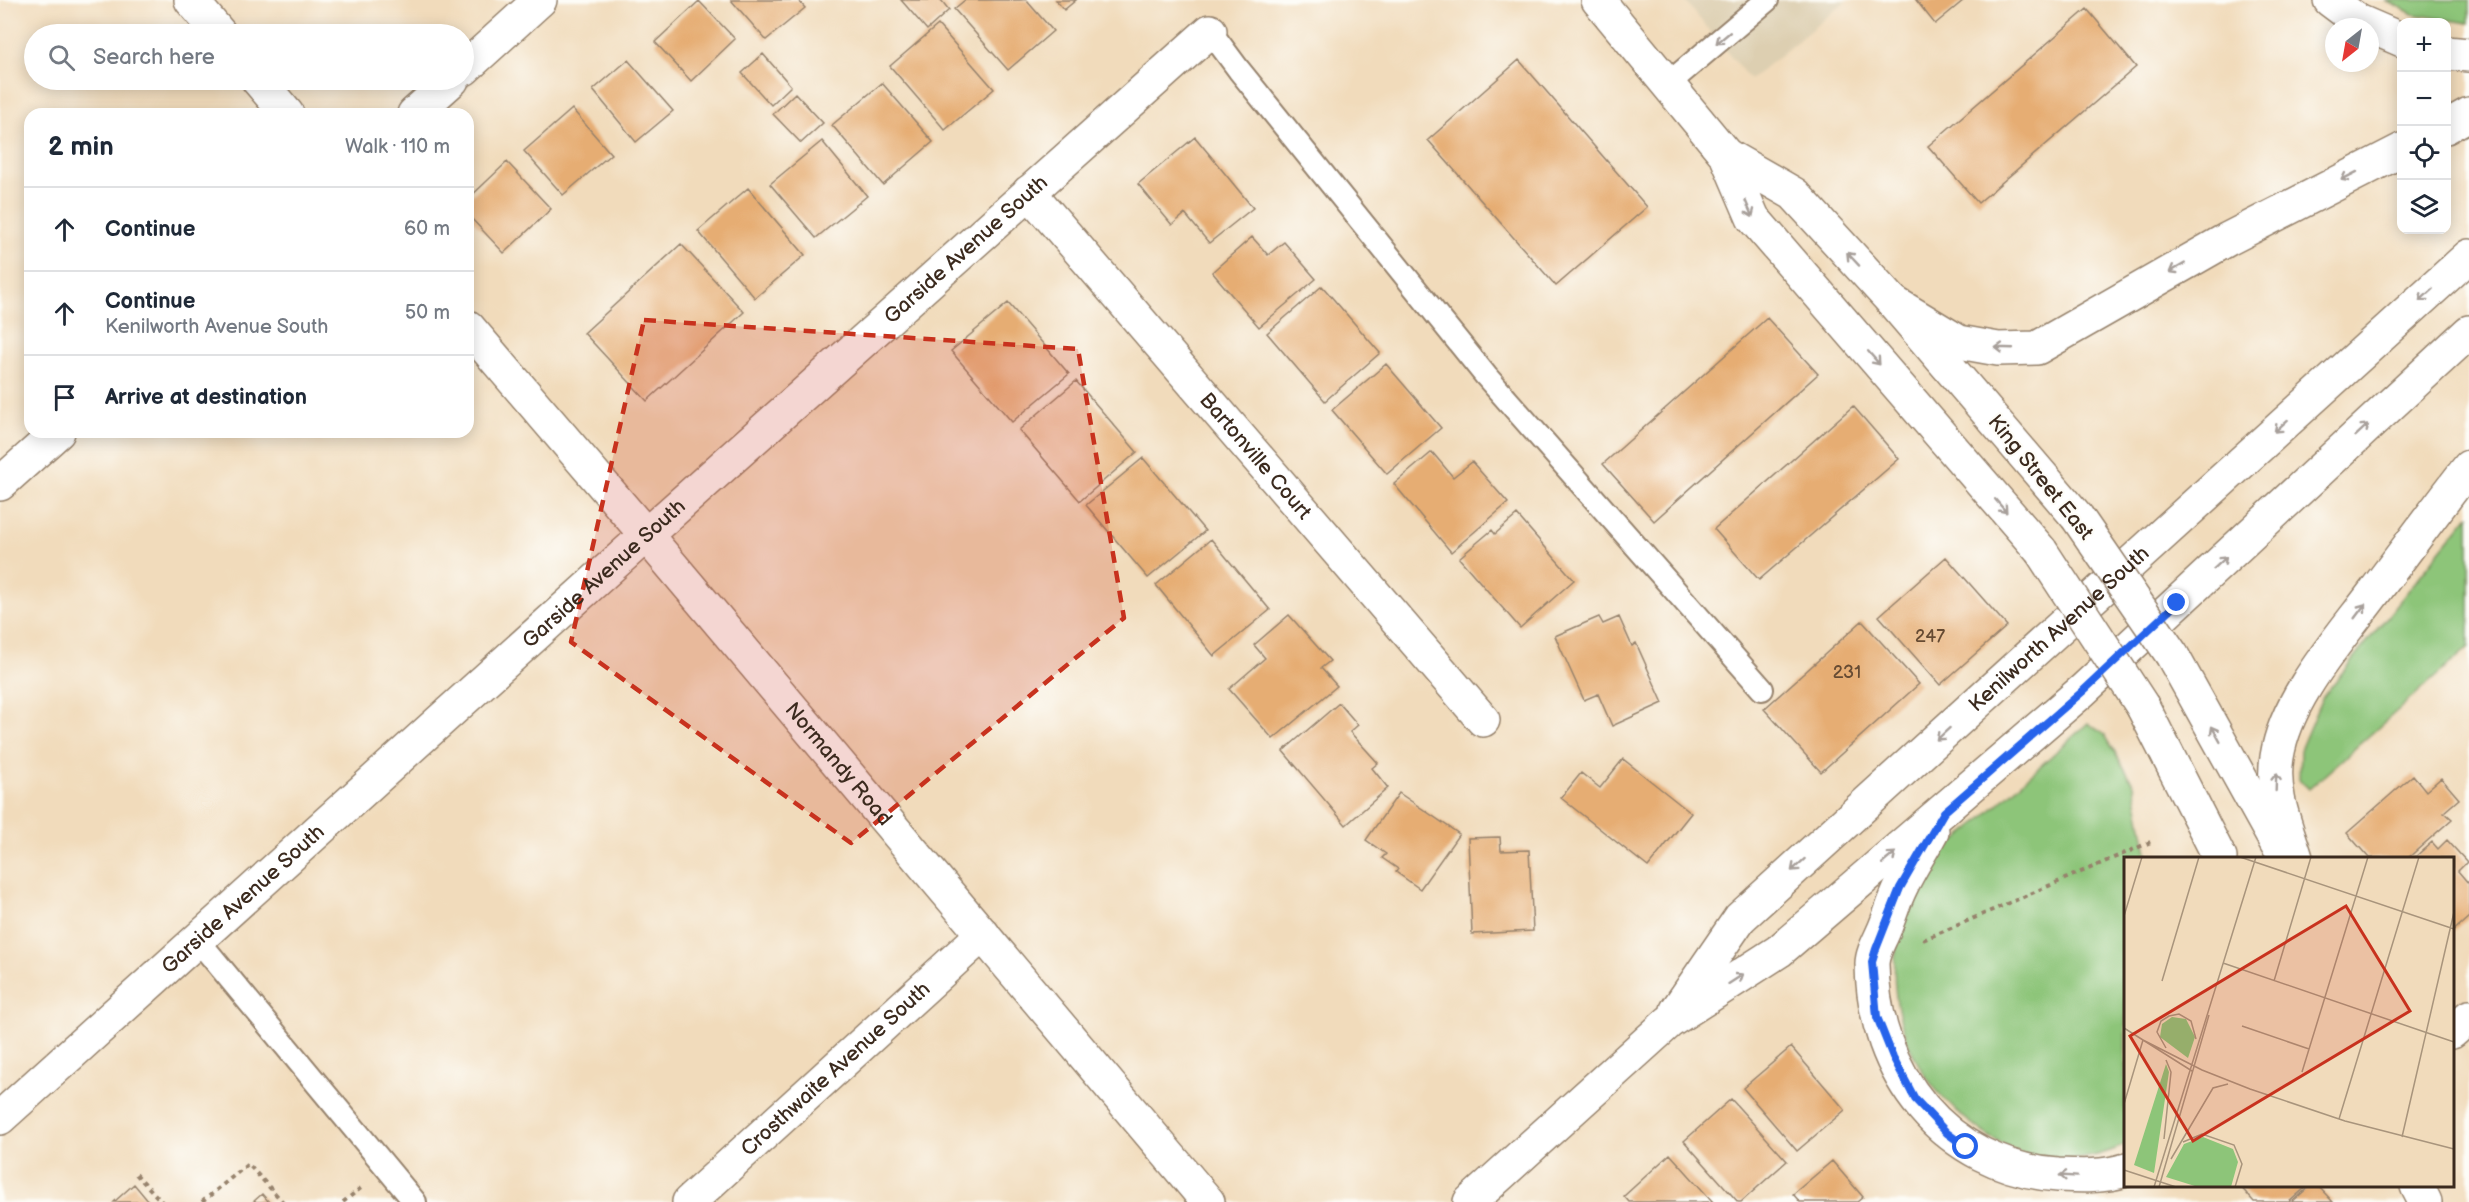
<!DOCTYPE html>
<html lang="en">
<head>
<meta charset="utf-8">
<style>
  body { margin:0; font-family:"Balsamiq Sans",sans-serif; background:#f6f6f7; color:#1f2937 }
  .controls { position:absolute; right:18px; top:18px; display:grid; overflow:hidden; border-radius:12px; box-shadow:0 3px 15px #0003 }
  .controls button { width:54px; height:54px; display:grid; place-items:center; padding:0; border:0; border-bottom:2px solid #e0e1e3; background:#fff; color:#1f2937; font:30px sans-serif }
  .compass { position:absolute; left:2325px; top:18px; width:54px; height:54px; border-radius:50%; background:#fff; box-shadow:0 3px 15px #0003; rotate:211deg }
  .stop { position:absolute; width:18px; height:18px; margin:-14px; border:4px solid #2563eb; border-radius:50%; background:#fff }
  .stop.end { background:#2563eb; border-color:#fff; box-shadow:0 2px 6px #0008 }
  .list { margin:0; padding:0; list-style:none }
  h2 { display:flex; justify-content:space-between; align-items:center; height:78px; margin:0; padding:0 24px; font-size:26px }
  h2 small { font-size:20px; font-weight:400; color:#747a83 }
  .list li { display:grid; grid-template-columns:39px 1fr auto; gap:18px; align-items:center; box-sizing:border-box; height:84px; padding:0 24px; border-top:2px solid #e0e1e3 }
  .list b { display:block; font-size:22px; white-space:nowrap }
  .list p { margin:0; font-size:20px; white-space:nowrap; color:#747a83 }
  .list em { font-size:20px; font-style:normal; color:#747a83 }
  .icon { flex:none; width:33px; height:33px; fill:none; stroke:currentColor; stroke-width:2; stroke-linecap:round; stroke-linejoin:round }
  .map { position:relative; flex:none; width:2469px; height:1202px; overflow:hidden }
  .search { position:absolute; background:#fff; box-shadow:0 3px 15px #0003; left:24px; top:24px; width:450px; height:66px; display:flex; align-items:center; gap:15px; box-sizing:border-box; padding:0 21px; border-radius:33px; color:#747a83; font-size:22px }
  .panel { position:absolute; background:#fff; box-shadow:0 3px 15px #0003; left:24px; top:108px; width:450px; height:330px; border-radius:18px }
  .map>svg:first-child { display:block }
  .built { fill:#ddcfb1 }
  .green { fill:#8dc579; stroke:#64784c; stroke-width:1.5 }
  .building { fill:#e6ad73 }
  .lines { fill:none; stroke-linecap:round; stroke-linejoin:round }
  .service-casing { stroke:#96826c; stroke-width:26 }
  .minor-casing { stroke:#96826c; stroke-width:36 }
  .secondary-casing { stroke:#96826c; stroke-width:36 }
  .path { stroke:#96826c; stroke-width:4; stroke-dasharray:4.5 4.5; stroke-linecap:butt }
  .service { stroke:#fff; stroke-width:22 }
  .minor { stroke:#fff; stroke-width:33 }
  .secondary { stroke:#fff; stroke-width:33 }
  .secondary-bridge-casing { stroke:#96826c; stroke-width:36; stroke-linecap:butt }
  .secondary-bridge { stroke:#fff; stroke-width:33 }
  .oneway { stroke:#a79f9a }
  .route { stroke:#2563eb; stroke-width:8 }
  .marked { fill:#c8321e; fill-opacity:0.2; stroke:#c8321e; stroke-width:4.5; stroke-dasharray:12 8; stroke-linejoin:round }
  .labels { text-anchor:middle; stroke-width:4.5; stroke-linejoin:round; paint-order:stroke }
  .number-label { font-size:18px; fill:#664b33 }
  .street-label { font-size:21px; fill:#3b2a1e; stroke:#fdfcf7 }
  .inset-road { fill:none; stroke:#a8947c; stroke-width:1.5 }
  .view { fill:#c8321e; fill-opacity:0.15; stroke:#c8321e; stroke-width:3 }
  .inset-edge { fill:none; stroke:#3b2a1e; stroke-width:3 }
</style>
</head>
<body>
<div class="map">
<svg width="2469" height="1202" viewBox="0 0 2469 1202">
  <rect width="100%" height="100%" fill="#fdfcf7"/>
  <filter id="ink" filterUnits="userSpaceOnUse"><feTurbulence type="fractalNoise" baseFrequency=".0167" numOctaves="2"/><feDisplacementMap in="SourceGraphic" scale="12" xChannelSelector="R" yChannelSelector="G"/><feConvolveMatrix kernelMatrix="1 2 1 2 8 2 1 2 1" color-interpolation-filters="sRGB"/></filter>
  <filter id="wash" filterUnits="userSpaceOnUse"><feTurbulence type="fractalNoise" baseFrequency=".008" numOctaves="4" result="noise"/><feDisplacementMap in="SourceGraphic" scale="24" xChannelSelector="R" yChannelSelector="G"/><feGaussianBlur stdDeviation="1.35" result="paint"/><feColorMatrix in="noise" values="0 0 0 0 0 0 0 0 0 0 0 0 0 0 0 0 0 1.4 0 .05"/><feComposite in="paint" operator="in"/></filter>
  <g filter="url(#wash)">
    <rect width="100%" height="100%" fill="#f1dbbb"/>
    <path class="built" d="M1684,0h163l-97,80z"/>
    <path class="green" d="M2386,0h83v23l-56,-9z
      M2469,515v132l-160,142 -10,-10 1,-29 22,-52z
      M2088,723l17,12 29,50 14,73h-22l-1,287c-22,10 -50,17 -75,15 -52,-6 -113,-57 -136,-104 -19,-39 -26,-86 -13,-128 3,-12 25,-53 32,-65 11,-15 30,-27 44,-40 37,-33 74,-67 111,-100z"/>
    <g id="blocks">
      <path class="building" d="M731,0h67l7,8 -39,32z
        M901,0h40l8,10 -22,20z
        M965,0h61l27,31 -45,39 -54,-61z
        M1056,0h20l-12,10z
        M1916,0h48l-29,24z
        M699,1l36,38 -44,42 -36,-39z
        M2087,9l49,58 -158,136 -50,-57z
        M938,25l56,64 -49,41 -55,-64z
        M763,54l28,32 -20,19 -29,-32z
        M628,60l45,51 -37,31 -43,-52z
        M1519,60l128,147 -91,79 -128,-146z
        M882,83l51,59 -50,43 -51,-60z
        M795,93l28,30 -22,20 -28,-29z
        M572,109l39,45 -48,41 -39,-44z
        M1195,137l58,71 -44,35 -24,-29 -13,11 -34,-41z
        M822,141l45,55 -51,42 -46,-54z
        M507,162l44,47 -47,44 -36,-38v-16z
        M748,188l57,67 -50,43 -57,-67z
        M1252,237l16,18 16,-13 32,37 -57,48 -47,-55z
        M681,244l63,68 -97,89 -63,-68z
        M1322,286l58,67 -55,48 -58,-68z
        M1008,303l61,71 -57,48 -61,-71z
        M1767,318l51,56 -164,147 -51,-57z
        M1386,364l55,64 -54,46 -55,-64z
        M1076,381l61,71 -57,49 -61,-71z
        M1853,406l46,53 -140,121 -45,-51z
        M1432,452l21,25 19,-15 36,41 -57,49 -57,-68z
        M1143,458l62,73 -57,47 -62,-73z
        M1517,515l57,65 -54,48 -61,-70 33,-28 3,4z
        M1211,539l59,71 -56,46 -58,-71z
        M1946,557l61,69 -67,59 -61,-69z
        M1289,615l41,46 -9,7 16,18 -64,53 -44,-50 36,-31 -11,-13z
        M1599,617l4,7 16,-7 13,29 4,-3 27,60 -51,23 -14,-32 -14,6 -29,-64z
        M1862,621l57,63 -98,88 -57,-63z
        M1339,703l19,22 -8,7 28,31 -6,5 16,20 -42,37 -63,-74z
        M1623,759l68,54 -43,54 -87,-69 20,-25 19,15z
        M2413,775l13,16 15,-13 18,21 -15,13 8,7 -44,39h-39l-22,-25z
        M1399,793l60,41 -39,55 -24,-17 2,-3 -16,-11 4,-4 -20,-14z
        M1500,837l1,14 28,-1 4,81 -61,3 -4,-96z
        M2447,840l20,22 -9,9 11,13v33l-17,15v-74h-38l18,-16 6,7z
        M1791,1047l54,63 -48,41 -54,-63z
        M1731,1099l56,62 -46,41h-3l-54,-61z
        M1670,1154l43,48h-84l-5,-6z
        M1832,1161l31,36 -6,5h-57l-7,-8z
        M134,1184l15,18h-35z
        M2240,1186h67l-18,16h-35z
        M2310,1186h8l15,16h-41z
        M262,1194l7,8h-16z"/>
    </g>
  </g>
  <g filter="url(#ink)">
    <use href="#blocks" fill-opacity="0" stroke="#96826c" stroke-width="1.5"/>
    <g class="lines">
      <g class="service-casing">
        <path id="service" d="M1210,31l29,39 247,306 276,313
          M1668,84l99,-84
          M197,939l218,263"/>
      </g>
      <g class="minor-casing">
        <g id="minor">
          <path d="M191,0l29,34"/>
          <path d="M464,69l76,-69"/>
          <path d="M258,80l29,34"/>
          <path d="M414,114l38,-34"/>
          <path id="s1" d="M1029,192l454,528"/>
          <path id="s2" d="M468,327l178,208 562,667"/>
          <path d="M0,484l58,-52"/>
          <path d="M2452,1032l17,-15"/>
          <path id="s3" d="M0,1118l646,-583 564,-504"/>
          <path id="s4" d="M689,1202l294,-268"/>
        </g>
      </g>
      <g class="secondary-casing">
        <g id="secondary">
          <path d="M1598,0l128,155 27,63 288,333"/>
          <path d="M2330,0l28,21 44,19"/>
          <path d="M2446,53l23,2"/>
          <path d="M2446,127l23,-13"/>
          <path d="M1726,155l68,39 99,108 184,215"/>
          <path d="M1893,302l66,40 39,7 39,-1 191,-109 174,-89"/>
          <path d="M2172,655l105,189"/>
          <path d="M2143,707l77,151"/>
          <path d="M1932,831c-10,19 -22,37 -31,56 -7,14 -11,29 -17,43 -4,10 -12,23 -12,34 1,109 73,203 186,211 23,1 45,2 68,-5"/>
          <path d="M2296,858c-10,-33 -25,-65 -19,-101 9,-59 61,-116 96,-163 32,-42 63,-85 96,-127"/>
          <path id="s5" d="M1677,1010l63,-92 729,-662"/>
          <path d="M2417,1186l8,16"/>
          <path d="M1470,1202l199,-180 110,-71 303,-260 387,-359"/>
        </g>
      </g>
      <path class="path" d="M1923,940l230,-99
        M136,1174l26,28
        M202,1202l46,-38 35,38
        M343,1202l18,-14"/>
      <use href="#service" class="service"/>
      <use href="#minor" class="minor"/>
      <use href="#secondary" class="secondary"/>
      <g class="secondary-bridge-casing">
        <path id="secondary-bridge" d="M2077,517l95,138
          M2041,551l102,156"/>
      </g>
      <use href="#secondary-bridge" class="secondary-bridge"/>
    </g>
    <defs><path id="oneway-shaft" d="M-6 0H5M1.5-3L5.5 0L1.5 3" fill="none" stroke-width="1.6" stroke-linecap="round" stroke-linejoin="round" transform="scale(1.5)"/></defs>
    <g class="oneway">
      <use href="#oneway-shaft" transform="translate(1723 38) rotate(140)"/>
      <use href="#oneway-shaft" transform="translate(2349 176) rotate(153)"/>
      <use href="#oneway-shaft" transform="translate(1749 209) rotate(67)"/>
      <use href="#oneway-shaft" transform="translate(1853 259) rotate(-133)"/>
      <use href="#oneway-shaft" transform="translate(2177 268) rotate(150)"/>
      <use href="#oneway-shaft" transform="translate(2426 295) rotate(138)"/>
      <use href="#oneway-shaft" transform="translate(2004 348) rotate(-178)"/>
      <use href="#oneway-shaft" transform="translate(1874 358) rotate(49)"/>
      <use href="#oneway-shaft" transform="translate(2281 426) rotate(138)"/>
      <use href="#oneway-shaft" transform="translate(2362 430) rotate(-43)"/>
      <use href="#oneway-shaft" transform="translate(2001 506) rotate(49)"/>
      <use href="#oneway-shaft" transform="translate(2220 563) rotate(-43)"/>
      <use href="#oneway-shaft" transform="translate(2360 611) rotate(-53)"/>
      <use href="#oneway-shaft" transform="translate(1943 734) rotate(138)"/>
      <use href="#oneway-shaft" transform="translate(2216 734) rotate(-119)"/>
      <use href="#oneway-shaft" transform="translate(2276 782) rotate(-88)"/>
      <use href="#oneway-shaft" transform="translate(1889 858) rotate(-40)"/>
      <use href="#oneway-shaft" transform="translate(1798 865) rotate(138)"/>
      <use href="#oneway-shaft" transform="translate(1736 979) rotate(-33)"/>
      <use href="#oneway-shaft" transform="translate(2068 1176) rotate(-176)"/>
    </g>
  </g>
  <g class="lines" filter="url(#ink)">
    <path class="route" d="M1966,1147l-19,-14 -32,-34 -22,-42 -16,-40 -5,-55 4,-13 24,-61 44,-76 138,-120 95,-89"/>
  </g>
  <path class="marked" d="M644,320l434,29 46,269 -273,225 -280,-201z"/>
  <g class="labels">
    <g class="number-label">
      <text x="1930" y="642">247</text>
      <text x="1847" y="678">231</text>
    </g>
    <g class="street-label">
      <text dy="7" stroke="none"><textPath href="#s3" startOffset="1299">Garside Avenue South</textPath></text>
      <text dy="7" stroke="none"><textPath href="#s1" startOffset="348">Bartonville Court</textPath></text>
      <text transform="translate(2041 477) rotate(51)" y="7">King Street East</text>
      <text dy="7" stroke="none"><textPath href="#s3" startOffset="813">Garside Avenue South</textPath></text>
      <text dy="7" stroke="none"><textPath href="#s5" startOffset="542">Kenilworth Avenue South</textPath></text>
      <text dy="7" stroke="none"><textPath href="#s2" startOffset="573">Normandy Road</textPath></text>
      <text dy="7" stroke="none"><textPath href="#s3" startOffset="327">Garside Avenue South</textPath></text>
      <text dy="7" stroke="none"><textPath href="#s4" startOffset="198">Crosthwaite Avenue South</textPath></text>
    </g>
  </g>
  <g transform="translate(2124 857)">
    <rect width="330" height="330" fill="#f1dbbb"/>
    <path d="M48,160l14,2 9,18 -7,21 -28,-21 2,-13zM42,207l3,8 -15,101 -20,-8zM79,280l30,12 5,13 -7,25h-33l-32,-10 18,-33z" fill="#8dc579"/>
    <path class="inset-road" d="M116,0l214,72M0,59l18,-59M99,106l231,79M38,124l37,-124M150,124l37,-124M118,169l67,23M0,171l68,43M19,183l59,30 48,19 95,32 109,28M42,191l-9,-16 4,-11 8,-5 10,-2 12,7 5,18M178,215l66,-215M0,247l19,-64M215,262l80,-262M278,280l52,-225M40,282l7,-67 -5,-12M59,285l19,-8 32,11 8,19 -7,23M47,302l42,-71 15,-4M0,313l52,17M30,330l102,-330M35,330l50,-172"/>
    <path class="view" d="M222,49l64,105 -217,130 -63,-105z"/>
    <rect width="330" height="330" class="inset-edge"/>
  </g>
</svg>
<div class="controls">
<button>+</button>
<button>−</button>
<button><svg class="icon" aria-label="locate" viewBox="0 0 24 24"><circle cx="12" cy="12" r="6"/><path d="M12 2v4M12 18v4M2 12h4M18 12h4"/></svg></button>
<button><svg class="icon" aria-label="layers" viewBox="0 0 24 24"><path d="M12 4l9 5-9 5-9-5zM3 14l9 5 9-5"/></svg></button>
</div>
<svg class="compass" viewBox="-18 -18 36 36"><path d="M0-13l5 13h-10z" fill="#e53935"/><path d="M0 13l5-13h-10z" fill="#747a83"/></svg>
<div class="stop" style="left:1966px;top:1147px"></div>
<div class="stop end" style="left:2177px;top:603px"></div>
<div class="search"><svg class="icon" aria-label="search" viewBox="0 0 24 24"><circle cx="10" cy="10" r="6"/><path d="M15 15l6 6"/></svg>Search here</div>
<section class="panel">
<h2>2 min<small>Walk · 110 m</small></h2>
<ul class="list">
<li><svg class="icon" aria-label="ahead" viewBox="0 0 24 24"><path d="M12 20V5M6 11l6-6 6 6"/></svg><div><b>Continue</b></div><em>60 m</em></li>
<li><svg class="icon" aria-label="ahead" viewBox="0 0 24 24"><path d="M12 20V5M6 11l6-6 6 6"/></svg><div><b>Continue</b><p>Kenilworth Avenue South</p></div><em>50 m</em></li>
<li><svg class="icon" aria-label="arrive" viewBox="0 0 24 24"><path d="M6 21V4h12l-3 4 3 4H6"/></svg><div><b>Arrive at destination</b></div></li>
</ul>
</section>
</div>
</body>
</html>
